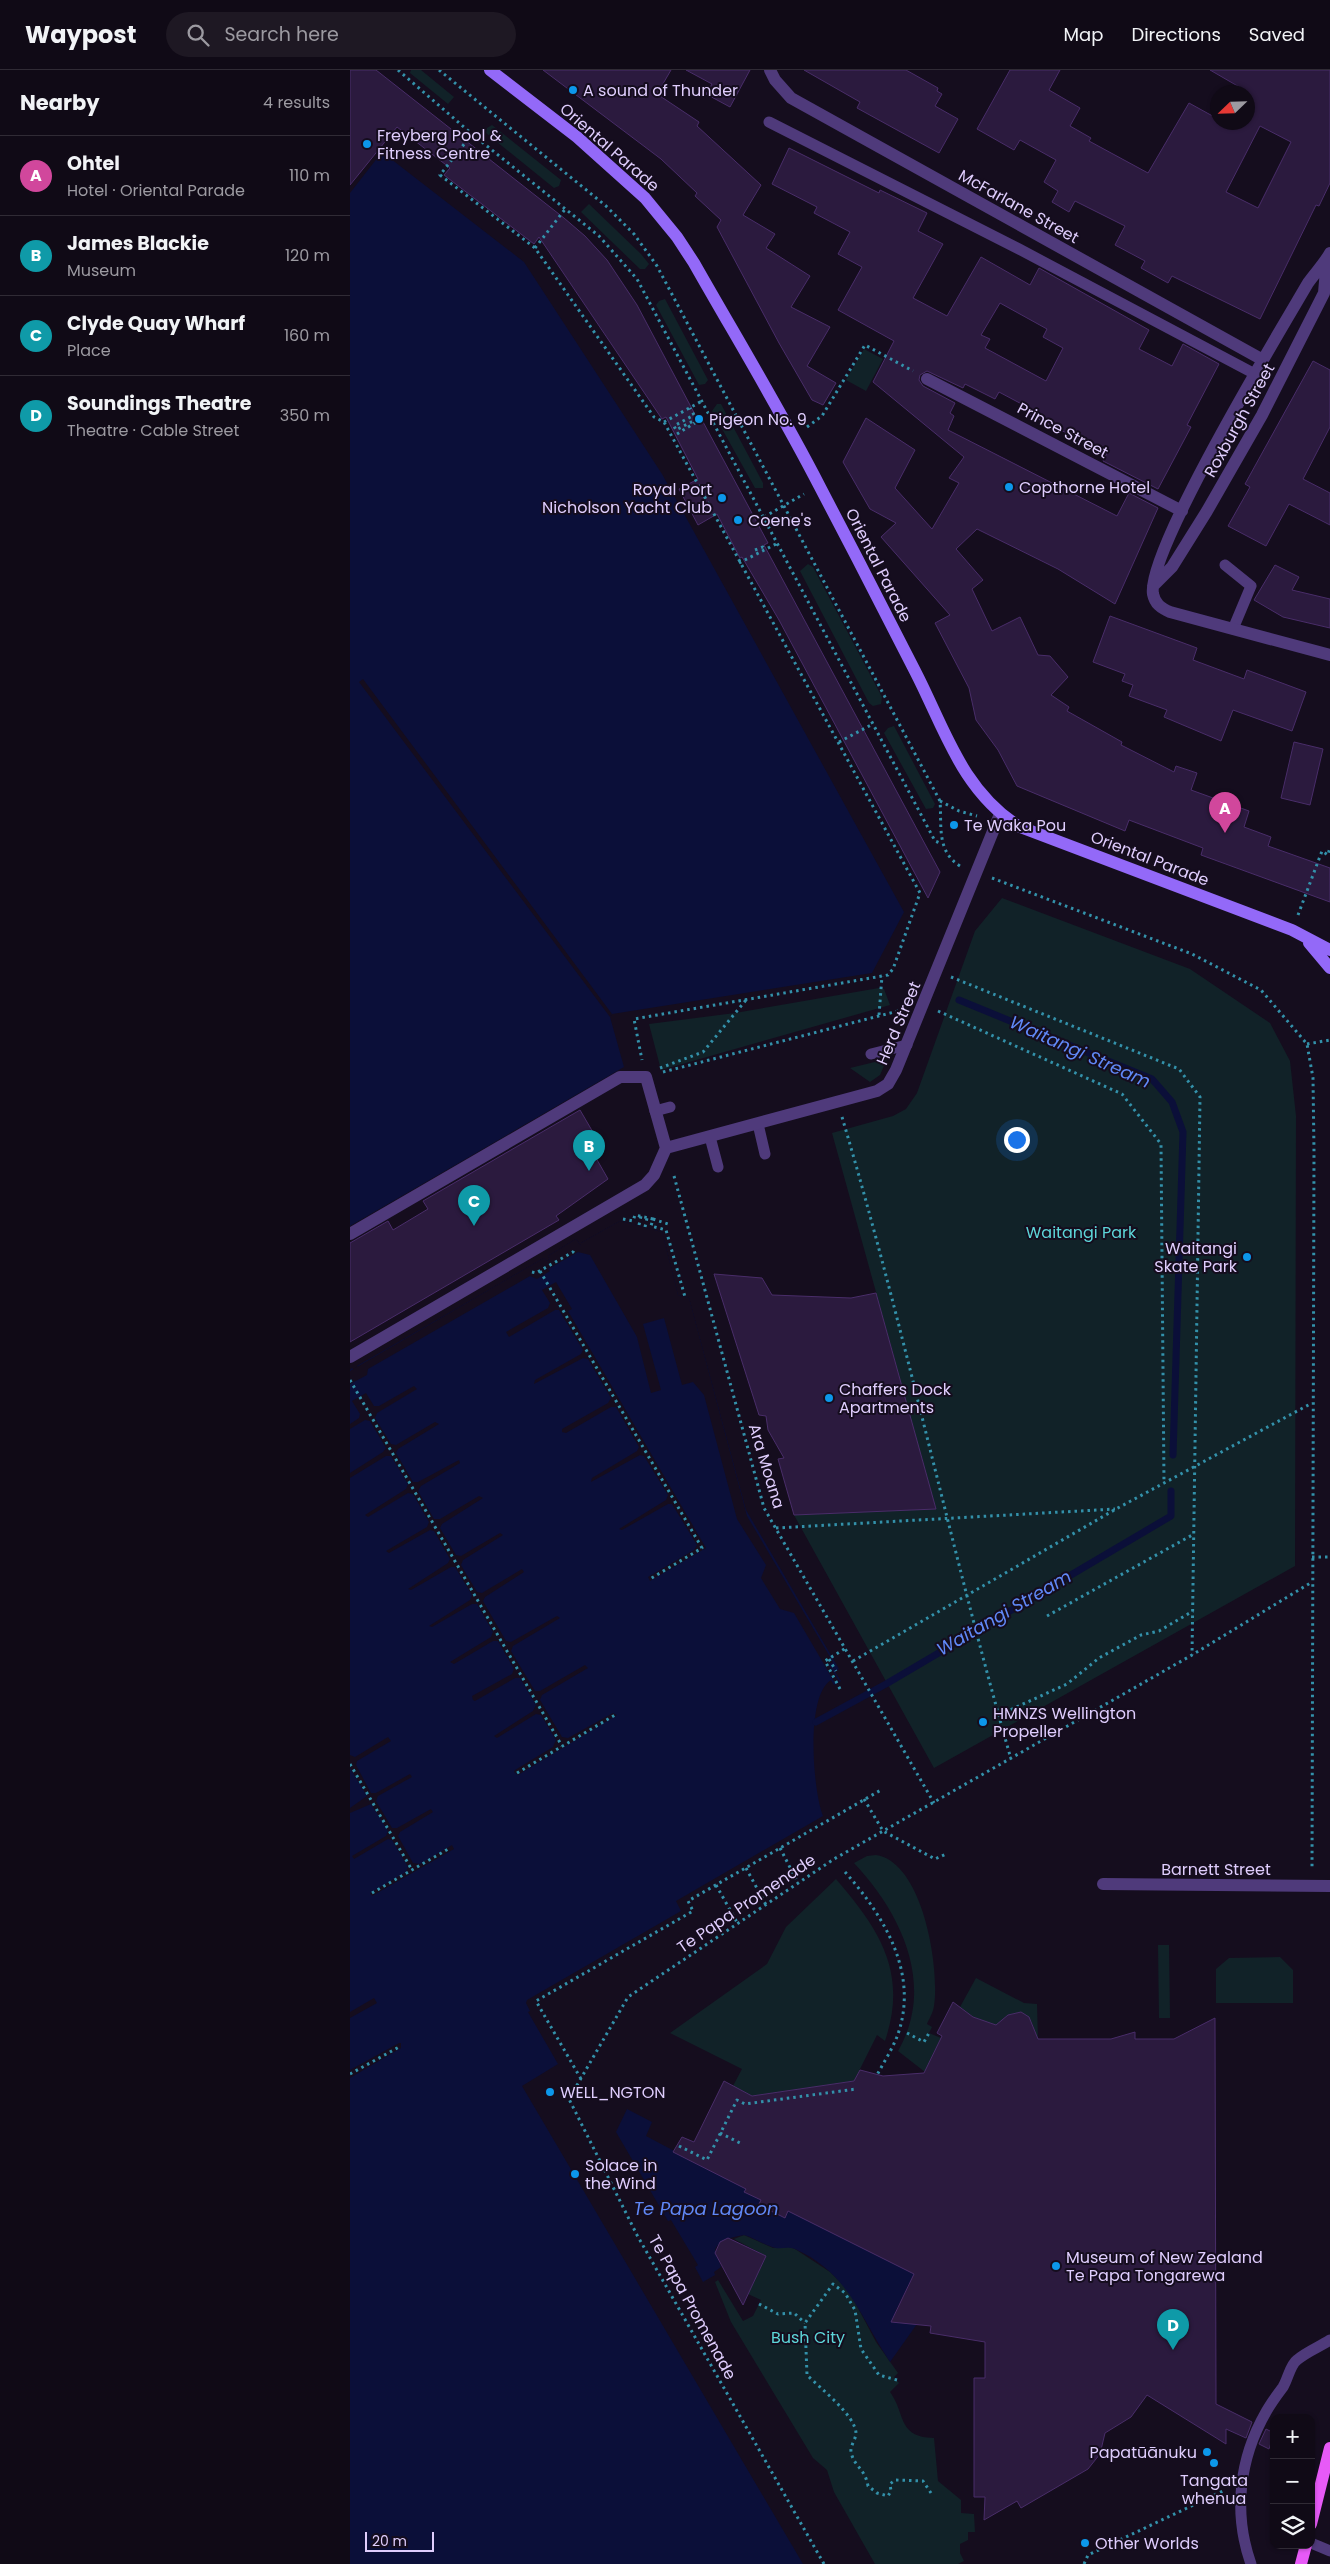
<!DOCTYPE html>
<html lang="en">
<head>
<meta charset="utf-8">
<style>
  body { margin:0; font-family:Poppins,sans-serif; background:#1e1823; color:#f1f3f6 }
  .controls { position:absolute; right:15px; bottom:15px; display:grid; overflow:hidden; border-radius:10px; box-shadow:0 1px 4px #0004 }
  .controls button { width:45px; height:45px; display:grid; place-items:center; padding:0; border:0; border-bottom:1px solid #302b35; background:#100a16; color:#f1f3f6; font:25px sans-serif }
  .compass { position:absolute; left:860px; top:15px; width:45px; height:45px; border-radius:50%; background:#100a16; box-shadow:0 1px 4px #0004; rotate:247deg }
  .scale { position:absolute; left:15px; bottom:12px; width:69px; box-sizing:border-box; padding-left:5px; border:2px solid #dfcdfd; border-top:0; font-size:14px; line-height:18px; white-space:nowrap; color:#dfcdfd; -webkit-text-stroke:4px #150d1e; paint-order:stroke }
  .you { position:absolute; left:666px; top:1069px; width:18px; height:18px; margin:-12px; border:4px solid #fff; border-radius:50%; background:#1a73e8; box-shadow:0 0 0 8px #1a73e833 }
  .badge { display:grid; place-items:center; width:32px; height:32px; border-radius:50%; background:#0c97ea; color:#fff; font-size:16px; font-weight:700 }
  .pin { position:absolute; translate:-50% -41px; filter:drop-shadow(0 1px 2px #0008) }
  .pin::after { content:''; position:absolute; top:26px; width:18px; height:15px; background:inherit; clip-path:polygon(0 0,100% 0,50% 100%) }
  .list { margin:0; padding:0; list-style:none }
  h2 { display:flex; justify-content:space-between; align-items:center; height:65px; margin:0; padding:0 20px; font-size:21px }
  h2 small { font-size:16px; font-weight:400; color:#9c9aa1 }
  .list li { display:grid; grid-template-columns:32px 1fr auto; gap:15px; align-items:center; box-sizing:border-box; height:80px; padding:0 20px; border-top:1px solid #302b35 }
  .list b { display:block; font-size:19px; white-space:nowrap }
  .list p { margin:0; font-size:16px; white-space:nowrap; color:#9c9aa1 }
  .list em { font-size:16px; font-style:normal; color:#9c9aa1 }
  .icon { flex:none; width:28px; height:28px; fill:none; stroke:currentColor; stroke-width:2; stroke-linecap:round; stroke-linejoin:round }
  .map { position:relative; flex:none; width:980px; height:2494px; overflow:hidden }
  header { display:flex; align-items:center; gap:30px; box-sizing:border-box; height:70px; padding:0 25px; background:#100a16; border-bottom:1px solid #302b35 }
  header strong { font-size:24px }
  nav { display:flex; gap:28px; margin-inline-start:auto; font-size:18px }
  .search { width:350px; height:45px; background:#1e1823; display:flex; align-items:center; gap:12px; box-sizing:border-box; padding:0 18px; border-radius:28px; color:#9c9aa1; font-size:19px }
  main { display:flex }
  aside { flex:1; background:#100a16 }
  .map>svg:first-child { display:block }
  .green { fill:#112228 }
  .water { fill:#0b0f39 }
  .pier { fill:#150d1e }
  .lines { fill:none; stroke-linecap:round; stroke-linejoin:round }
  .stream { stroke:#0b0f39; stroke-width:7 }
  .building { fill:#2b1a3e; stroke:#492d69; fill-rule:evenodd }
  .path { stroke:#3391aa; stroke-width:3; stroke-dasharray:2.5 4; stroke-linecap:butt }
  .service { stroke:#4f3a7b; stroke-width:11 }
  .minor { stroke:#4f3a7b; stroke-width:12 }
  .secondary { stroke:#9369f8; stroke-width:12 }
  .primary { stroke:#e75af7; stroke-width:12 }
  .poi-dot { fill:#0c97ea; stroke:#150d1e; stroke-width:2 }
  .labels { text-anchor:middle; stroke-width:4; stroke-linejoin:round; paint-order:stroke }
  .poi-label { font-size:16px; fill:#dfcdfd; stroke:#150d1e; text-anchor:start }
  .street-label { font-size:16px; fill:#dfcdfd; stroke:#150d1e }
  .park-label { font-size:16px; fill:#5dd5d8; stroke:#150d1e }
  .water-label { font-size:18px; font-style:italic; fill:#6088f7; stroke:#150d1e }
</style>
</head>
<body>
<header>
<strong>Waypost</strong>
<div class="search"><svg class="icon" aria-label="search" viewBox="0 0 24 24"><circle cx="10" cy="10" r="6"/><path d="M15 15l6 6"/></svg>Search here</div>
<nav><a>Map</a><a>Directions</a><a>Saved</a></nav>
</header>
<main>
<aside>
<h2>Nearby<small>4 results</small></h2>
<ul class="list">
<li><span class="badge" style="background:#d1479c">A</span><div><b>Ohtel</b><p>Hotel · Oriental Parade</p></div><em>110 m</em></li>
<li><span class="badge" style="background:#0f9aa8">B</span><div><b>James Blackie</b><p>Museum</p></div><em>120 m</em></li>
<li><span class="badge" style="background:#0f9aa8">C</span><div><b>Clyde Quay Wharf</b><p>Place</p></div><em>160 m</em></li>
<li><span class="badge" style="background:#0f9aa8">D</span><div><b>Soundings Theatre</b><p>Theatre · Cable Street</p></div><em>350 m</em></li>
</ul>
</aside>
<div class="map">
<svg width="980" height="2494" viewBox="0 0 980 2494">
  <rect width="100%" height="100%" fill="#150d1e"/>
  <path class="green" d="M61,0h10l33,27 -6,7 -38,-31z
    M142,55l69,55 -2,6 -5,2 -68,-55 1,-5z
    M239,134l52,50 8,10 -4,5h-5l-59,-57z
    M315,229l43,81 -3,4 -6,1 -43,-80 3,-4z
    M514,279l19,10 -17,32 -20,-11z
    M367,334h4l42,79v5h-8l-43,-77z
    M458,494l5,3 69,130 -1,7 -8,2 -4,-3 -69,-132z
    M544,656l41,78 -2,4 -7,1 -42,-76 4,-5z
    M652,828l188,71 80,54 20,38 6,55 -1,450 -361,202 -140,-253 142,-6 -104,-376 61,-17 13,-7 11,-16 58,-162z
    M529,918l5,1 6,16 -229,65 -12,-46 86,-11z
    M537,989l-7,16 -10,7 -20,-14z
    M526,1785c47,7 64,113 58,151 -1,7 -5,13 -7,18l5,3 -3,6 12,5 -16,34 -27,-21c38,-66 3,-138 -44,-188l13,-7z
    M486,1809c44,51 72,94 49,162l-8,-6 -23,46 -102,15 -19,-10 9,-17 -72,-36 97,-69 19,-37z
    M808,1875h11l1,73h-11z
    M930,1887l13,13v33h-77v-34l13,-11z
    M626,1908l48,25 13,1 1,35h-3c0,-11 -3,-21 -14,-27l-13,3 -12,10 -23,-8 -13,-10z
    M394,2165l29,13 13,-2 9,3 35,23 19,19 27,51 22,31 -4,4 5,6 -9,9c16,22 7,45 44,46l4,43 23,19v13l13,1 1,18h-7v8l-8,4v9l4,8 -6,3h-83l-41,-72 -7,-22 -14,-12 -82,-136 -16,-40 3,-2 25,41 10,-5 8,-16 -13,-6 18,-38 -32,-17z"/>
  <path class="water" d="M32,82l142,110 138,212 242,438 -32,61 -260,41 -2,3 14,50 -274,159v-1033z
    M270,1151l42,11 16,63 11,3 57,212 93,159 -4,3 6,9 -7,4 -3,-5c-26,16 -18,111 -8,136l-147,85 5,10 -154,89 -1,3 4,8 -2,1 30,52 -36,22 281,478h-453v-1194l2,-2 4,4 4,-2 -3,-4 187,-108 3,3 3,-2 -2,-3 28,-17 5,7v-3z
    M277,2039l25,13 -6,14 100,53 -1,3 16,8 -2,4 26,14 4,-7 125,63 -19,38 1,10 21,2 -27,38c-30,-45 -41,-89 -95,-113 -9,-3 -15,1 -23,-2 -9,-3 -18,-9 -28,-12 -11,2 -25,4 -29,15l6,17 -7,5 1,3 -12,7 -8,-15 3,-2 -27,-45 -3,1 -52,-89z"/>
  <path class="pier" d="M13,609l249,335 -2,3 -251,-335z
    M270,1151l42,11 16,63 11,3 58,218 86,146 -4,3 10,16 -2,2h-2l-41,-70 -14,-4 -19,-31 5,-13 -29,-46 -33,-124 -11,-13 -11,3 -18,-67 -21,6 18,66 -10,3 -14,-56 -47,-82 -12,-3 -30,17 2,2 -13,8 -7,-3 -162,93 -1,6 -17,9v-13l5,-3 1,1 -1,-1 189,-110 3,3 3,-2 -2,-3 28,-17 5,7v-3z
    M206,1212l16,27 -4,2 138,237 -56,33 -2,-4 46,-27 3,-5 -25,-41h-4l-46,26 -3,-1 47,-29 2,-5 -24,-39 -4,-1 -49,27 1,-4 45,-27 2,-4 -23,-40h-5l-45,26 -4,-1v-3l46,-26 3,-5 -23,-39 -5,-1 -49,26 1,-4 46,-26 2,-4 -24,-40h-4l-46,27 -3,-5 42,-24 2,-5 -8,-13z
    M64,1316l3,3 -40,24 -2,5 16,26 5,1 39,-23 4,2 -41,25 -2,4 17,29h5l41,-22 1,3 -39,23 -3,5 16,28h6l39,-23 4,2 -41,26 -2,4 16,27 5,1 39,-23 3,2 -40,25 -2,5 16,27 5,1 40,-24 2,3 -39,25 -2,4 23,40 5,1 46,-26 3,2 -47,28 -2,5 24,40h5l45,-26 3,3 -46,27 -2,5 22,37 6,1 45,-25 4,2 -99,60 -4,-3 1,-2 38,-23 3,-7 -15,-25 -5,-1 -39,24 -3,-2 39,-25 3,-6 -16,-27h-5l-40,23 -2,-1 -1,-4 40,-22 2,-5 -16,-28h-5l-39,23 -4,-2 41,-25 2,-5 -16,-28h-5l-40,23 -3,-1 41,-26 2,-5 -17,-28h-4l-40,23 -3,-1 40,-26 2,-4 -16,-28 -4,-1 -41,23 -3,-2 41,-24 2,-5 -16,-28 -5,-1 -40,24 -3,-2 41,-26 2,-5 -17,-28h-5l-36,22v-5l33,-21 3,-4 -16,-27 -5,-1 -15,9v-5l9,-6 1,-4 -8,-13 14,-8 8,13h5z
    M38,1667l3,4 -34,20 -1,4 15,28h5l34,-19 2,3 -34,19 -2,5 16,27h5l34,-19 2,3 -33,20 -2,4 15,27 7,1 32,-19 2,4 -82,47 -2,-3 36,-21 2,-5 -16,-27 -4,-1 -34,20 -2,-3 34,-20 2,-5 -17,-27 -21,9v-5l17,-12 -17,-28v-13l5,2z
    M24,1928l3,5 -27,15v-6z
    M49,1973h2v5l-51,30v-8z"/>
  <g class="lines">
    <path class="stream" d="M609,930l193,79 20,23 11,30 -10,323
      M466,1652l70,-38 285,-168v-25"/>
  </g>
  <path class="building" d="M0,0h26l188,148 21,18 22,24 30,45 62,117 3,-2 66,123 -4,2 176,327 -12,26 -149,-278 -37,-63 -2,1 -23,-44 -19,11 -19,-36 19,-10 -32,-62 -4,2 -123,-182 -5,7 -90,-69 6,-7 -53,-41 -47,58z
    M193,0h128l-14,24 42,28 -2,4 64,59 -18,30 32,19 -9,14 44,28 -19,31 39,20 -23,39 29,17 -13,22 -11,-5 -33,-57 -62,-116 4,-7 -26,-24 2,-3 -36,-34z
    M336,0h64l-20,37 -24,-13 6,-10z
    M454,0h102l32,18 -1,3 5,3 -7,12 23,13 -19,34 -82,-45 3,-6z
    M660,0h50l-11,20 31,18 -10,18 21,12 -2,3 59,32 41,-70 29,16v3h30v-30l-38,-22h120v113l-11,23 -3,-1 -56,114 -88,-43 -4,7 -27,-15 4,-7 -30,-16 10,-19 -50,-25 -6,11 -17,-10 6,-11 -14,-9 12,-22 -36,-20 -6,10 -37,-21zM910,56l31,16 -33,66 -32,-16z
    M439,78l90,45 1,-3 47,23 -9,18 25,13 -30,54 34,18 34,-59 49,28 9,-17 110,62 -10,19 33,17 11,-22 36,20 -32,61 4,2 -33,62 -55,-28 4,-8 -79,-39 3,-5 -32,-17 -4,7 -30,-15 -2,4 -36,-17 -7,4 -1,5 4,6 32,17 -5,10 4,3 -6,14 169,86 12,-23 29,15 -43,96 -57,-35 -81,-40 -21,20 27,31 -11,9 20,42 28,-14 18,38 12,1 18,21 -17,18 18,12 -2,4 55,31 -1,3 53,27 2,-6 21,7 -6,17 58,21 -5,16 27,10 -3,9 62,22v34l-129,-47 2,-7 -74,-28 -4,11 -108,-45 -19,-36 -22,-30 -7,-32 -34,-65 15,-8 -69,-78 15,-14 -26,-14 -27,-47 23,-44 49,32 -20,38 37,41 27,-46 -10,-5 15,-21 -91,-75 21,-41 -56,-31 24,-43 -24,-13 12,-22 -36,-19 3,-6 -45,-23zM650,233l47,26 -4,8 20,11 -17,33 -61,-33 5,-9 -9,-4z
    M963,291l17,9v57l-27,52 27,14v32l-41,-21 -23,42 -38,-20 22,-39 -5,-3z
    M925,495l24,12 -7,13 38,9v29l-47,-11 -29,-17z
    M760,546l87,32 -4,12 51,19 3,-9 59,22 -14,39 -59,-21 -12,31 -57,-24 3,-7 -38,-14 4,-11 -11,-4 3,-7 -32,-12z
    M944,672l29,7 -13,56 -29,-7z
    M230,1040l21,36 -9,5 16,28 -52,37 3,4 -209,122v-99l38,-22 5,9 35,-21 -5,-8z
    M364,1204l48,4 10,17 79,3 25,-5 60,216 -142,6 -16,-56 6,-1 -16,-28 -2,-14 -7,-1z
    M603,1932l20,15 23,8 12,-10 13,-3 8,5 9,22h73l24,-7v7h39l41,-21 1,386 36,18 -6,16 -20,-9v15l-79,-49 -16,22 -26,16 -5,21 -12,15 -67,39 -4,-7 -33,19 1,-23h-11v-119h11v-36l-55,-9 1,-7 -40,-4 23,-48 -126,-63 -3,7 -16,-8 -10,-6 2,-4 -17,-8 2,-3 -73,-37 9,-15 12,5 30,-61 28,15 102,-15 6,-11 23,6 41,-3 18,-37 -5,-3z
    M378,2168l38,18 -23,49 -28,-52 5,-11z
    M916,2359l8,4 -5,16 -10,-5z"/>
  <g class="lines">
    <path class="path" d="M48,0l74,64 127,102 38,43 298,562 7,3
      M89,0l167,136 28,28 23,32 283,535c2,24 -4,50 20,65
      M122,64l-32,41 95,73 119,169 10,5 256,471 -27,76 -5,6 -254,44 8,41
      M185,178l31,-40
      M314,352l38,-21
      M457,357l15,-11 43,-71 48,26
      M327,364l21,-13 -1,-2 -21,11 -2,-4 20,-11 -4,-7
      M414,447l40,-23
      M405,480l8,-3 2,2
      M389,493l37,-19
      M489,672l32,-17
      M590,731l19,10 18,5
      M642,808l200,76 69,36 46,54 6,34 1,74 -2,717
      M948,845l24,-64 6,4 2,-8
      M601,907l228,92 21,28 -8,558
      M588,941l184,83 39,50 3,339
      M529,945l3,-39
      M957,974l23,-4
      M310,998l43,-16 43,-52
      M313,1002l239,-62
      M492,1047c63,213 108,429 169,642
      M324,1106l90,332 170,295
      M273,1149l10,2 2,-6 18,4 -2,7 15,4 19,67
      M303,1149l15,5
      M289,1155l2,-9
      M295,1157l2,-9
      M190,1201l162,277 -52,31
      M182,1202l4,1 37,-21 2,-5
      M0,1310l212,366
      M426,1458l339,-19
      M962,1487h18
      M697,1546l147,-82
      M479,1589l7,12
      M503,1591l263,-152 196,-106
      M490,1619l-15,-28 21,-13
      M649,1645l68,-31 32,-26 42,-23 18,-4 34,-20
      M0,1694l62,106
      M167,1703l98,-58
      M514,1729l19,32 52,28 11,-5
      M430,1778l18,35
      M396,1798l20,37
      M495,1802c39,44 74,101 53,162 -5,14 -14,28 -21,41
      M366,1815l22,39
      M22,1823l78,-45
      M557,1963l17,9 5,-9
      M0,2004l49,-27
      M231,2009l-45,-78 157,-90 -5,-10 193,-111
      M370,2063l22,11
      M329,2076l28,14 30,-60 8,4 111,-15
      M409,2234l19,10 16,-1 11,10
      M547,2310l-18,-5 -18,-26 -6,-39 -10,-17 -12,-9 -28,39 2,52c13,13 48,40 49,58 0,6 -6,13 -5,19 3,15 14,16 17,34l9,7 11,3 3,-5 -1,-7 5,-4 28,1 8,12
      M474,2494l-187,-329 -68,-136 59,-102 206,-138 358,-204 120,-73
      M734,2494l4,-9 137,-65"/>
    <path class="service" d="M419,52l250,127 236,125
      M875,495l26,21 -18,43
      M521,984l36,-9
      M305,1041l15,-4
      M408,1054l7,30
      M360,1067l8,30
      M961,2473l19,8
      M901,2494c-18,-51 -12,-105 15,-152 5,-9 11,-17 17,-25 5,-8 7,-22 14,-27 9,-8 22,-13 33,-20"/>
    <path class="minor" d="M420,0l5,10 16,18 472,262
      M980,183c-6,11 -15,20 -22,30 -28,48 -162,269 -155,311 2,10 8,14 17,18l160,43
      M577,309l255,132
      M803,516l19,-19 35,-56 55,-96 62,-122 3,-35
      M316,1078l211,-57 11,-7 8,-14 104,-256
      M0,1164l270,-157h26l20,71
      M0,1287l295,-172 9,-10 12,-27
      M753,1814l227,2"/>
    <path class="secondary" d="M140,0l87,67 68,61 32,39 17,26c42,74 87,148 126,224 32,61 64,123 95,184 30,58 46,118 103,155l274,104 38,20
      M959,873l21,25"/>
    <path class="primary" d="M961,2454l19,-76
      M951,2494l5,-19"/>
  </g>
  <g class="poi-dot">
    <circle cx="223" cy="20" r="5"/>
    <circle cx="17" cy="74" r="5"/>
    <circle cx="349" cy="349" r="5"/>
    <circle cx="659" cy="417" r="5"/>
    <circle cx="372" cy="428" r="5"/>
    <circle cx="388" cy="450" r="5"/>
    <circle cx="604" cy="755" r="5"/>
    <circle cx="897" cy="1187" r="5"/>
    <circle cx="479" cy="1328" r="5"/>
    <circle cx="633" cy="1652" r="5"/>
    <circle cx="200" cy="2022" r="5"/>
    <circle cx="225" cy="2104" r="5"/>
    <circle cx="706" cy="2196" r="5"/>
    <circle cx="857" cy="2382" r="5"/>
    <circle cx="864" cy="2393" r="5"/>
    <circle cx="735" cy="2473" r="5"/>
  </g>
  <g class="labels">
    <g class="poi-label">
      <text x="233" y="26">A sound of Thunder</text>
      <text x="27" y="71">Freyberg Pool &amp;<tspan x="27" dy="18">Fitness Centre</tspan></text>
      <text x="359" y="355">Pigeon No. 9</text>
      <text x="669" y="423">Copthorne Hotel</text>
      <text x="362" y="425" text-anchor="end">Royal Port<tspan x="362" dy="18">Nicholson Yacht Club</tspan></text>
      <text x="398" y="456">Coene's</text>
      <text x="614" y="761">Te Waka Pou</text>
      <text x="887" y="1184" text-anchor="end">Waitangi<tspan x="887" dy="18">Skate Park</tspan></text>
      <text x="489" y="1325">Chaffers Dock<tspan x="489" dy="18">Apartments</tspan></text>
      <text x="643" y="1649">HMNZS Wellington<tspan x="643" dy="18">Propeller</tspan></text>
      <text x="210" y="2028">WELL_NGTON</text>
      <text x="235" y="2101">Solace in<tspan x="235" dy="18">the Wind</tspan></text>
      <text x="716" y="2193">Museum of New Zealand<tspan x="716" dy="18">Te Papa Tongarewa</tspan></text>
      <text x="847" y="2388" text-anchor="end">Papatūānuku</text>
      <text x="864" y="2416" text-anchor="middle">Tangata<tspan x="864" dy="18">whenua</tspan></text>
      <text x="745" y="2479">Other Worlds</text>
    </g>
    <g class="street-label">
      <text transform="translate(260 77) rotate(41)" y="6">Oriental Parade</text>
      <text transform="translate(669 136) rotate(29)" y="6">McFarlane Street</text>
      <text transform="translate(889 350) rotate(-61)" y="6">Roxburgh Street</text>
      <text transform="translate(713 360) rotate(28)" y="6">Prince Street</text>
      <text transform="translate(529 495) rotate(63)" y="6">Oriental Parade</text>
      <text transform="translate(800 788) rotate(21)" y="6">Oriental Parade</text>
      <text transform="translate(548 953) rotate(-67)" y="6">Herd Street</text>
      <text transform="translate(417 1396) rotate(73)" y="6">Ara Moana</text>
      <text x="866" y="1805">Barnett Street</text>
      <text transform="translate(396 1833) rotate(-34)" y="6">Te Papa Promenade</text>
      <text transform="translate(343 2237) rotate(61)" y="6">Te Papa Promenade</text>
    </g>
    <g class="park-label">
      <text x="731" y="1168">Waitangi Park</text>
      <text x="458" y="2273">Bush City</text>
    </g>
    <g class="water-label">
      <text transform="translate(730 982) rotate(24)" y="6">Waitangi Stream</text>
      <text transform="translate(654 1543) rotate(-30)" y="6">Waitangi Stream</text>
      <text x="356" y="2145">Te Papa Lagoon</text>
    </g>
  </g>
</svg>
<div class="controls">
<button>+</button>
<button>−</button>
<button><svg class="icon" aria-label="layers" viewBox="0 0 24 24"><path d="M12 4l9 5-9 5-9-5zM3 14l9 5 9-5"/></svg></button>
</div>
<svg class="compass" viewBox="-18 -18 36 36"><path d="M0-13l5 13h-10z" fill="#e53935"/><path d="M0 13l5-13h-10z" fill="#9c9aa1"/></svg>
<div class="scale">20 m</div>
<div class="you"></div>
<div class="pin badge" style="left:875px;top:763px;background:#d1479c">A</div>
<div class="pin badge" style="left:239px;top:1101px;background:#0f9aa8">B</div>
<div class="pin badge" style="left:124px;top:1156px;background:#0f9aa8">C</div>
<div class="pin badge" style="left:823px;top:2280px;background:#0f9aa8">D</div>
</div>
</main>
</body>
</html>
